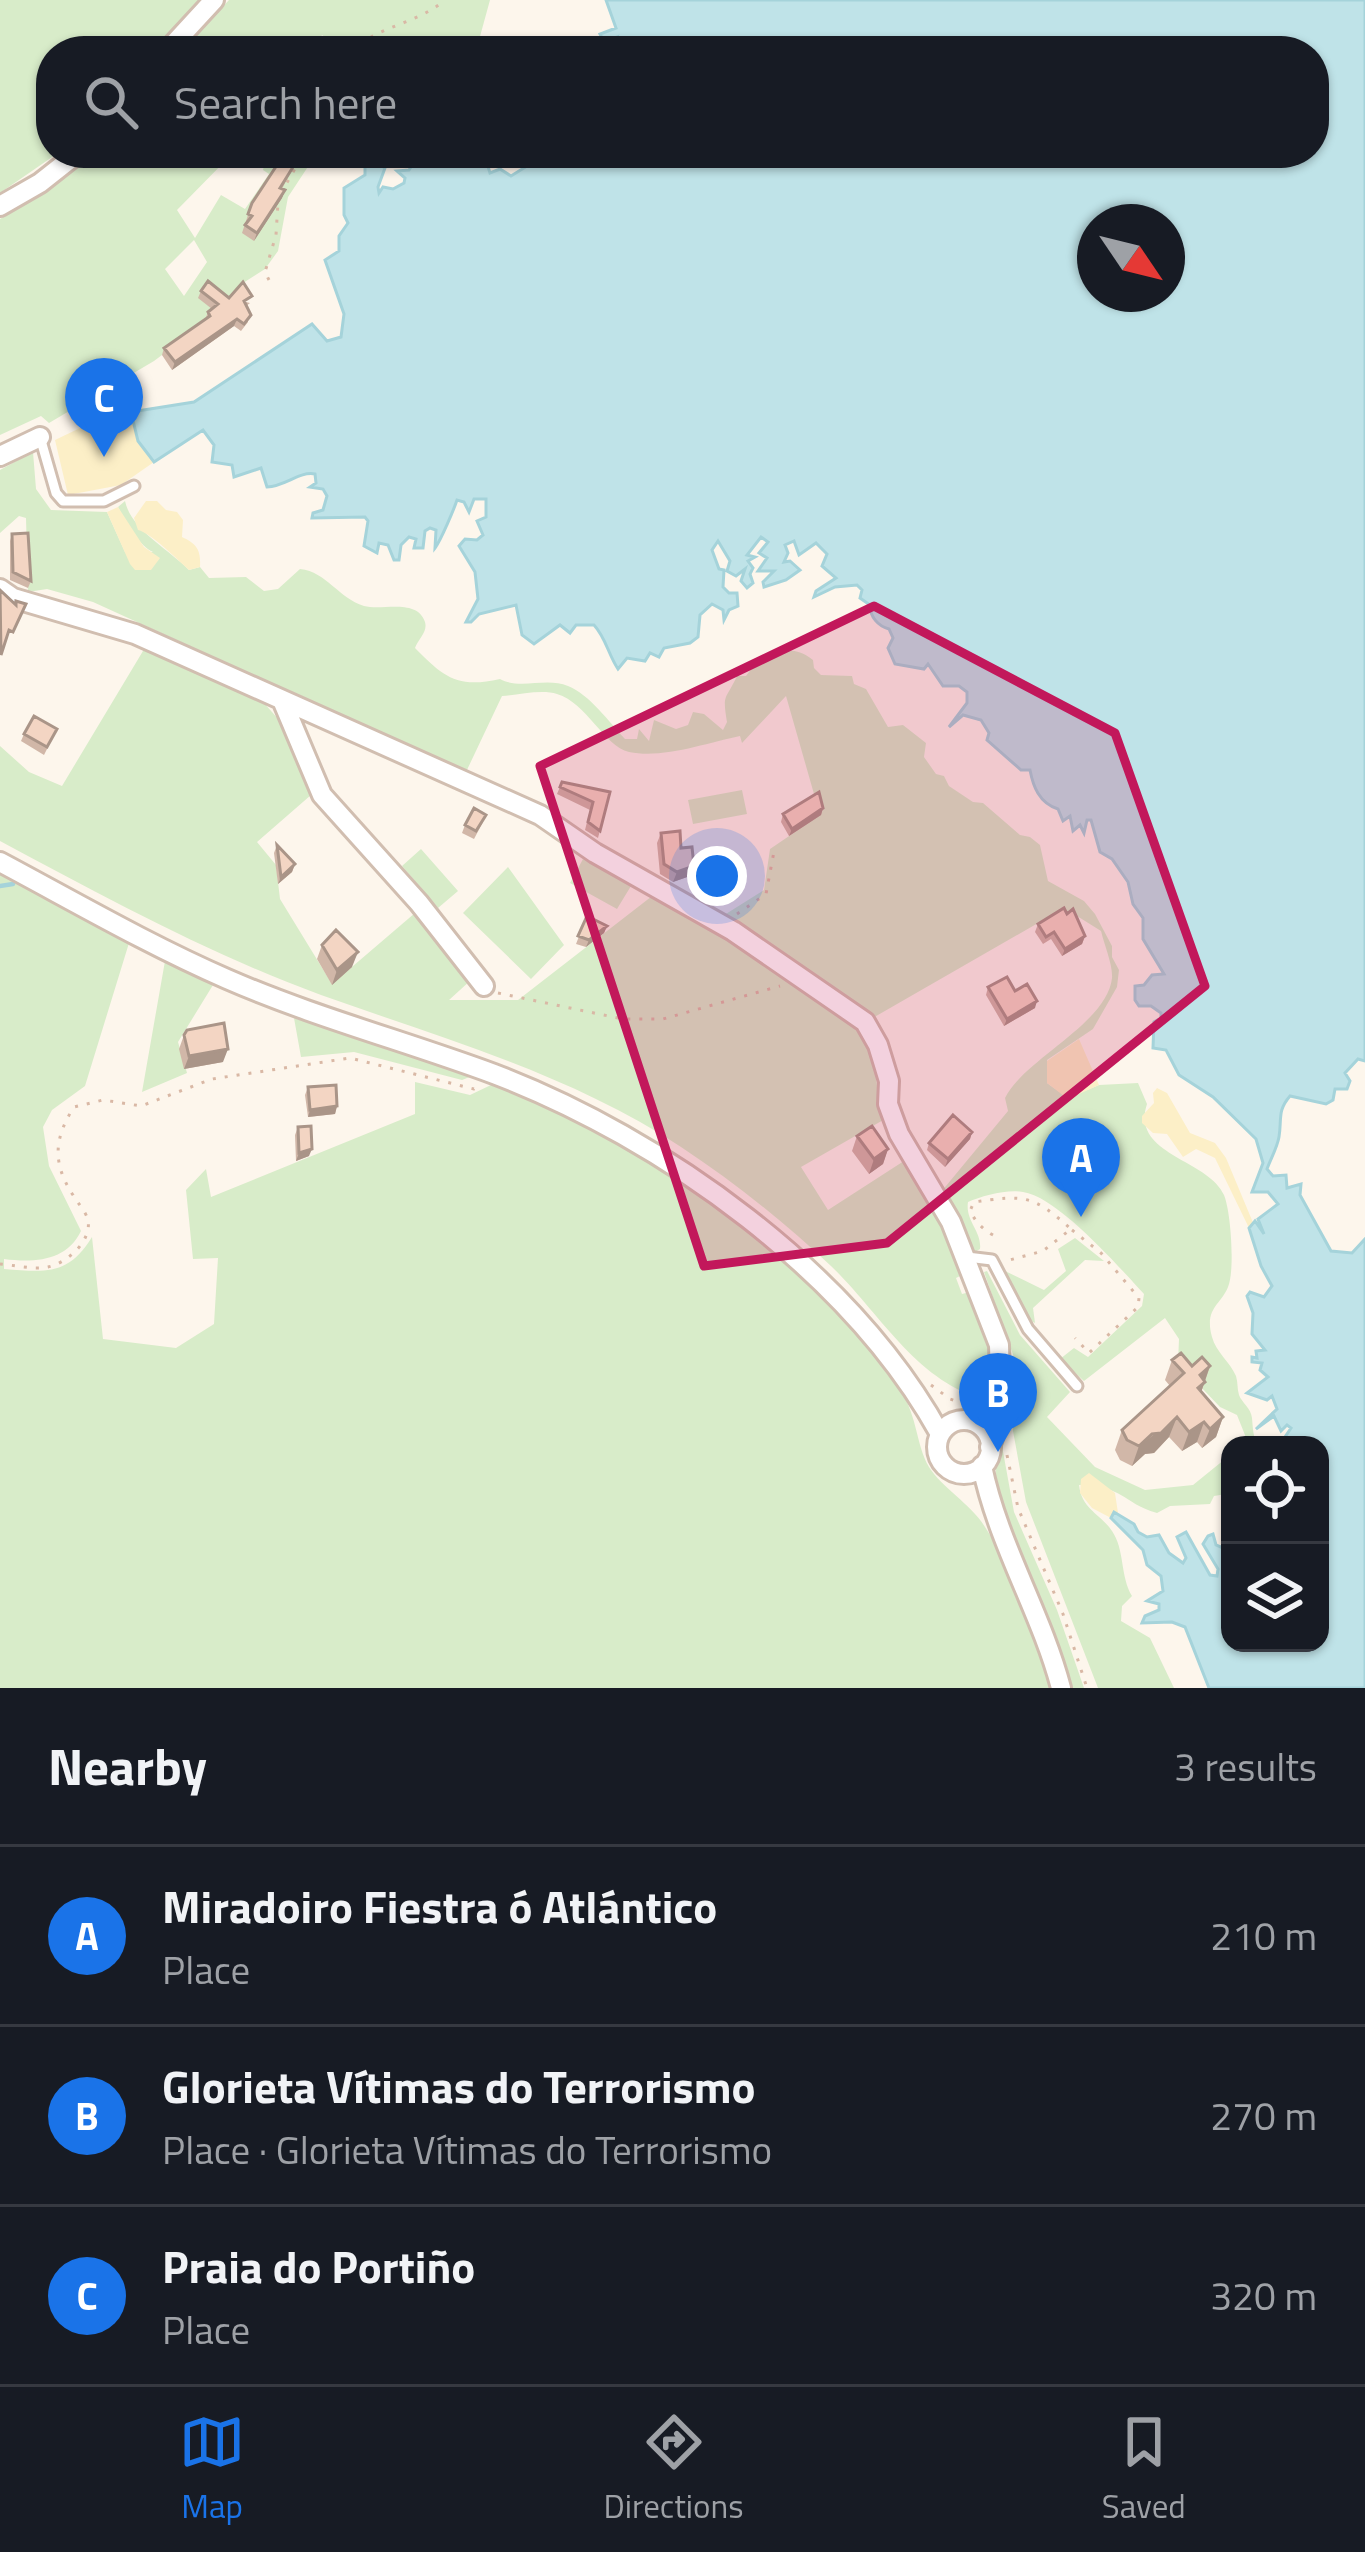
<!DOCTYPE html>
<html lang="en">
<head>
<meta charset="utf-8">
<style>
  body { margin:0; font-family:"Titillium Web",sans-serif; background:#242831; color:#f1f3f6 }
  .controls { position:absolute; right:36px; bottom:36px; display:grid; overflow:hidden; border-radius:24px; box-shadow:0 3px 9px #0004 }
  .controls button { width:108px; height:108px; display:grid; place-items:center; padding:0; border:0; border-bottom:3px solid #363941; background:#171b24; color:#f1f3f6; font:60px sans-serif }
  .compass { position:absolute; left:1077px; top:204px; width:108px; height:108px; border-radius:50%; background:#171b24; box-shadow:0 3px 9px #0004; rotate:125deg }
  .you { position:absolute; left:717px; top:876px; width:42px; height:42px; margin:-30px; border:9px solid #fff; border-radius:50%; background:#1a73e8; box-shadow:0 0 0 18px #1a73e833 }
  .badge { display:grid; place-items:center; width:78px; height:78px; border-radius:50%; background:#1a73e8; color:#fff; font-size:39px; font-weight:700 }
  .pin { position:absolute; translate:-50% -99px; filter:drop-shadow(0 3px 6px #0008) }
  .pin::after { content:''; position:absolute; top:63px; width:42px; height:36px; background:inherit; clip-path:polygon(0 0,100% 0,50% 100%) }
  .list { margin:0; padding:0; list-style:none }
  h2 { display:flex; justify-content:space-between; align-items:center; height:156px; margin:0; padding:0 48px; font-size:51px }
  h2 small { font-size:39px; font-weight:400; color:#9ea1a6 }
  .list li { display:grid; grid-template-columns:78px 1fr auto; gap:36px; align-items:center; box-sizing:border-box; height:180px; padding:0 48px; border-top:3px solid #363941 }
  .list b { display:block; font-size:45px; white-space:nowrap }
  .list p { margin:0; font-size:39px; white-space:nowrap; color:#9ea1a6 }
  .list em { font-size:39px; font-style:normal; color:#9ea1a6 }
  .icon { flex:none; width:66px; height:66px; fill:none; stroke:currentColor; stroke-width:2; stroke-linecap:round; stroke-linejoin:round }
  .map { position:relative; flex:none; width:1365px; height:1688px; overflow:hidden }
  .search { position:absolute; background:#171b24; box-shadow:0 3px 9px #0004; left:36px; right:36px; top:36px; height:132px; display:flex; align-items:center; gap:30px; box-sizing:border-box; padding:0 42px; border-radius:48px; color:#9ea1a6; font-size:45px }
  .sheet { height:696px; background:#171b24 }
  nav { display:flex; justify-content:space-around; align-items:center; box-sizing:border-box; height:168px; border-top:3px solid #363941; background:#171b24; font-size:33px; color:#9ea1a6 }
  nav a { display:grid; justify-items:center; gap:6px }
  nav .on { color:#1a73e8 }
  .map>svg:first-child { display:block }
  .green { fill:#d8ecc9; fill-rule:evenodd }
  .sand { fill:#fcefc7 }
  .water { fill:#bfe3e8; stroke:#a5d3da; stroke-width:3; fill-rule:evenodd }
  .lines { fill:none; stroke-linecap:round; stroke-linejoin:round }
  .stream { stroke:#a5d3da; stroke-width:4.5 }
  .service-casing { stroke:#d1beb0; stroke-width:15 }
  .minor-casing { stroke:#d1beb0; stroke-width:24 }
  .path { stroke:#d9b8a5; stroke-width:3; stroke-dasharray:3 9; stroke-linecap:butt }
  .service { stroke:#fff; stroke-width:9 }
  .minor { stroke:#fff; stroke-width:18 }
  .wall { fill:#d1b7a8 }
  .shaded-wall { fill:#aa9588 }
  .building { fill:#f3d5c3; stroke:#aa9588; stroke-width:3 }
  .marked { fill:#c2185b; fill-opacity:0.2; stroke:#c2185b; stroke-width:9; stroke-linejoin:round }
</style>
</head>
<body>
<div class="map">
<svg width="1365" height="1688" viewBox="0 0 1365 1688">
  <rect width="100%" height="100%" fill="#fdf6ec"/>
  <path class="green" d="M0,0h200l-46,51h-103v102h7l-58,40z
    M229,0h261l-14,51h-137l1,-4 -18,-12 -9,16h-131z
    M92,153h141l-56,57 18,28 26,-43 24,14 24,-35 -6,-4 3,-12 -6,-5h57l-29,44 -10,54 -13,18 -22,14 -49,48 -40,30 -105,62 -8,-7 -41,19v-216l44,-27zM194,240l13,22 -23,34 -19,-27z
    M33,452l3,37 15,21 56,2 18,40h28c-13,-5 -28,-31 -35,-45l7,-6c6,29 45,49 64,69l11,-3 9,11 37,-1 18,14 14,-2 22,-20c27,3 38,29 64,37 18,5 53,-8 61,16 3,10 -7,17 -10,26 28,28 41,41 85,31 20,11 46,-2 68,7 21,8 42,37 57,53h12l2,-10 10,12 5,-21 22,9 12,-4 5,-13 11,2 19,16 4,-8c-5,-29 -1,-22 10,-46h9c16,-23 44,-35 67,-16l1,8 7,7 31,1 2,8 12,5 22,38 15,-2 23,18 -2,14 12,17 8,2 5,10 24,16 10,1 37,32 10,2 10,8 8,36 36,20 11,13 17,32v11l7,13 -2,17 -24,42 -46,31v23l21,15 31,-13 39,-2 9,21c-17,51 61,55 77,91 7,17 11,76 4,92 -7,18 -24,21 -16,50 4,15 18,25 24,39 2,6 1,13 3,19 3,8 12,13 13,23 1,11 1,17 5,27h-8l-12,-30 -17,-8 -42,-44 1,-24 -14,-21 -81,63 -24,-22 14,-11 14,9 54,-51 2,-12c-25,-27 -86,-97 -121,-102 -16,-3 -41,4 -55,10 -3,19 14,29 12,47l-5,3 -5,-3 -20,-50 -9,-7 67,-81 -3,-13c19,-39 102,-74 107,-120 1,-13 -8,-34 -11,-47l-32,-20h-10l-188,108 -71,-54 -79,-48 43,-27 6,-41 50,-34 -34,-119 -44,47 -2,-7c-34,7 -77,23 -111,16 -25,-6 -42,-49 -72,-58 -15,-5 -39,1 -55,2l-36,76 -373,-170 -46,-13 -19,3 -2,-74 -7,-2 -19,17v-63z
    M146,646l118,57 23,26 24,66 -54,47 19,23 4,34 52,85 83,-71 56,67 -22,20h69l138,-107 139,86 68,53 12,22 3,49 7,16 -84,48 27,43 79,-51 29,48 28,67 -8,4 6,16 8,-2c11,31 34,76 17,108 -70,-17 -106,-86 -156,-134 -47,-44 -97,-84 -150,-119 -111,-73 -237,-108 -360,-152 -112,-41 -216,-98 -321,-154v-95l29,26 33,14z
    M742,790l5,24 -54,10 -5,-24z
    M421,849l37,42 -20,17 -36,-42z
    M583,859l48,27 -14,23 -47,-26z
    M508,867l56,78 -33,34 -68,-66z
    M0,872l129,71 -44,143 -33,24 -9,17 6,39 32,65c-14,30 -47,32 -77,28v10c42,3 64,7 88,-32l11,102 73,9 38,-24 4,-66 -25,1 -7,-69 20,-21 5,28 204,-83v-32l55,13 21,-10 14,3c143,61 300,166 391,295 22,30 19,60 33,84 13,21 42,37 56,60 31,48 50,107 66,161h-1051z
    M165,961l48,24 -35,57 9,31 -45,19z
    M294,1018l178,58 -10,4 -108,-28 -53,5z
    M1075,1238l29,23 -19,-1 -52,48 2,15 -4,-2 -26,-50 39,19 22,-19 -8,-22z
    M987,1271l33,64 50,57 -23,25 48,50 50,23 48,-5 37,-30 -4,39 -12,2 -4,8 -40,2 -13,7c-36,-11 -33,-27 -78,-28 3,25 21,28 33,46 13,19 8,45 20,65l-10,10 -1,15 29,17 24,50h-76l-72,-186 -13,-71 4,-65 -33,-94z
    M1000,1435l14,77 43,98 27,78h-14c-8,-27 -16,-55 -27,-82 -23,-55 -60,-109 -43,-171z"/>
  <path class="sand" d="M131,412l7,29 16,21 -33,23 -53,10 -13,-55 46,-22z
    M146,501h11l9,9 11,2 6,8 -1,17c15,7 19,13 18,30l-11,3c-10,-9 -38,-37 -51,-40l-4,-12z
    M118,507l26,40 16,11 -9,12h-16l-5,-6 -23,-52z
    M1079,1039l20,46 -31,14 -21,-16v-22z
    M1157,1088l10,5 23,40 25,10 11,15 28,67 -5,3 -34,-70 -19,-9 -13,8 -16,-23 -14,-1 -11,-10v-7l12,-13 -1,-10z
    M1089,1473l26,20 3,20 -4,-1 -3,6 -19,-10 -12,-15 1,-14z"/>
  <path class="water" d="M606,0h759v1061l-7,-2 -13,14 5,8 -3,8h-12l-2,11 -7,4 -36,-8c-13,15 -8,23 -11,41 -2,11 -8,21 -12,32l6,7 13,-1 1,13 14,-4 -1,11 31,56 21,2 13,-14v449h-156l-24,-61 -13,-5 -30,1 3,-7 14,-6v-6l-12,-3 16,-10 -2,-15 -14,-11 -4,-15 -32,-32 3,-6 20,12 4,8 9,5 12,-2 10,18 14,10 3,-5 -9,-21 9,-5 24,43 7,1 1,-7 -15,-25 5,-8 5,-2 3,11 14,6v92h90v-198h-25l-3,-6 -5,6 -4,-5 8,-12 -4,-3 -6,6 -7,-15 -18,13 21,-20 -5,-13 -5,4 -20,-7 21,-16 -8,-7 2,-7 -10,-1v-5l5,1 -1,-7 9,-1 -13,-16 1,-21 -6,-17 3,-4 14,5 8,-11 -11,-20 -12,-38 6,-7 9,13 -6,-15 20,-15 -10,-12h-16l11,-29 -7,-24 -43,-42 -34,-22 -13,-25 -13,-2 1,-26 7,-4v-5l-10,-7h-12l-4,-6v-14l9,-1 8,-10 12,-1 -21,-35v-21l-10,-14 -5,-22 -16,-23 -12,-7 -9,-32h-4l-3,13 -4,-8 -7,6 -3,-15 -7,5 -5,-12c-19,-6 -25,-23 -28,-39h-9l-34,-30 2,-7 -8,-13 -18,-5 -14,12 18,-24v-11l-8,-6h-16l-15,-22 -4,5 -29,-5 -7,-16 5,-10 -4,-9c-11,-3 -19,-12 -19,-24l-10,-7 2,-8 -5,-5 -22,2 -21,10 2,-6 20,-13 -14,-12 5,-12 -11,-11 -17,12 -5,-14 -9,4 3,8 -4,9 6,-1 10,9 -14,10 -22,7 -1,-5 11,-11h-16l9,-13 -8,-5 9,-11 -7,-5 -14,18 8,2 -7,4 5,7 -3,6 3,9 -6,5 -6,-7 4,-12 -9,7 -9,-5 3,-10 -12,-20 -6,9 7,19 5,1 -1,17 6,6h8l1,13 -9,4 -5,10 -1,-10 -11,-6 -12,11 -2,22 -8,6 -26,5 -5,9 -9,-4 -5,8 -18,-3 -9,11c-10,-15 -12,-31 -24,-44h-18l-6,8 -10,-8 -26,19 -12,-9 -6,-30 -37,9 -8,8h-5l12,-23 -3,-27 -16,-26 6,-7 12,1 6,-5 -6,-14 9,-4v-18h-12l-5,13 -5,-10 -7,-2c-3,9 -16,40 -22,48l1,-18 -6,-2 -5,3 -2,17h-9l2,-9 -7,-2 -8,8 -2,15h-5l-6,-15 -9,-2 -2,10 -13,-7 4,-25 -3,-4 -53,1 1,-5 10,-3 4,-14 -4,-7 -13,-2 6,-4 -1,-9c-16,-3 -29,12 -48,13l-6,-19 -27,9 -2,-12 -20,-3 2,-17 -11,-15 -49,32 -16,-21 -7,-29 63,-10 118,-78 15,17 14,-4 3,-23 -19,-54 14,-9v-15l9,-13 -4,-8v-27l21,-13v-9l6,-6 14,8 -7,19 1,6 4,-6 10,2 11,-6 1,-5 -8,-7 12,-1 5,-8 -8,-9h70l3,7h7l4,13 10,-4 11,7 37,-23h766v-102h-702l5,-14 -13,5 -4,-8 16,-6zM1095,222h72v72h-72z"/>
  <g class="lines">
    <path class="stream" d="M0,886l13,-2"/>
    <g class="service-casing">
      <path id="service" d="M40,437l16,56 7,8h41l30,-15
        M967,1257l25,3 36,69 49,57"/>
    </g>
    <g class="minor-casing">
      <path id="minor" d="M167,51l47,-51
        M0,206l40,-23 38,-30
        M0,456l40,-19
        M0,589l13,9 122,36 405,181 55,38 138,78 132,91 13,23 11,36 -1,23 11,30 52,88 48,123 2,69 -11,33
        M282,700l40,95 97,108 65,83
        M0,862c75,40 149,83 227,117 87,38 178,62 267,95 170,65 357,199 446,360
        M937 1447a27 27 0 1 1 54 0a27 27 0 1 1-54 0Z
        M982,1466c16,78 59,146 79,222"/>
    </g>
    <path class="path" d="M351,51c27,-25 66,-27 94,-51
      M281,193l23,-40
      M269,280l-4,-8 11,-37 2,-33
      M737,914l29,-20 9,-48
      M498,993l125,26h40l117,-33
      M1072,1230l29,23 38,45 -1,9 -49,46 -14,-15
      M993,1235c-11,-6 -17,-13 -23,-24l4,-9c50,-7 58,-8 97,27l-28,22 -37,10
      M0,1264c14,1 34,6 48,3 19,-4 44,-26 40,-47 -2,-8 -11,-18 -15,-25 -21,-32 -19,-57 1,-88l29,-7 38,6 71,-27 138,-21 124,31 5,-3
      M931,1385l19,14 31,11
      M1007,1455l11,53 45,106 24,74"/>
    <use href="#service" class="service"/>
    <use href="#minor" class="minor"/>
  </g>
  <path class="wall" d="M293,167l-11,22 3,1 -3,8 -28,43 -12,-8 10,-30z
    M201,291l49,12 -4,3 2,16 -7,9 -7,-5 -62,44 -10,-15 2,-7 41,-28 3,-8 4,-3 -14,-11z
    M12,534l19,47 -3,7 -18,-8v-39z
    M57,729l-13,26 -23,-14 3,-7z
    M562,782l48,10 -12,46 -13,-8 5,-20 -33,-16z
    M823,808l-2,7 -32,21 -8,-14 2,-8z
    M483,822l-9,17 -12,-6 3,-8z
    M661,833l20,15 13,18 -4,10 -17,6 -13,-8 -3,-31z
    M277,845l18,19 -3,8 -14,12 -4,-31z
    M587,916l20,10 -3,7 -18,14 -10,-3z
    M1038,924l47,12 -3,8 -20,12 -11,-17 -8,5 -8,-12z
    M322,945l30,22 -20,18 -15,-26z
    M988,987l27,4 20,17 -31,18 -18,-31z
    M184,1035l39,27 -39,7 -5,-20z
    M308,1087l29,19 -2,8 -27,3 -3,-22z
    M298,1127l11,29 -13,5 -1,-26z
    M972,1132l-2,7 -25,28 -18,-17 2,-7z
    M857,1136l31,13 -5,15 -14,10 -17,-23z
    M1172,1360l20,6h18l-9,27 22,24 -7,20 -14,11 -5,-6 -15,9 -13,-14 -15,16 -9,1 -13,12 -12,-6 -5,-10 7,-20 48,-44 -5,-6z"/>
  <path class="shaded-wall" d="M285,190l-3,8 -28,43 3,-8z
    M237,319l-3,7 -62,44 3,-8z
    M823,808l-2,7 -32,21 3,-7z
    M295,864l-3,8 -14,12 3,-7z
    M694,866l-4,10 -17,6 4,-10z
    M607,926l-3,7 -18,14 3,-7z
    M1085,936l-3,8 -20,12 3,-7z
    M358,952l-6,15 -20,18 5,-15z
    M1037,1001l-2,7 -31,18 3,-7z
    M228,1049l-5,13 -39,7 5,-13z
    M337,1106l-2,8 -27,3 2,-7z
    M972,1132l-2,7 -25,28 3,-8z
    M312,1149l-3,7 -13,5 3,-8z
    M888,1149l-5,15 -14,10 5,-15z
    M1210,1366l-12,35 -7,7 9,-33z
    M1177,1417l-8,20 -15,16 -9,1 -13,12 7,-20z
    M1223,1417l-7,20 -14,11 8,-19z
    M1204,1422l-7,20 -15,9 7,-19z"/>
  <path class="building" d="M281,159l12,8 -13,21 5,2 -28,43 -12,-8 7,-9 -4,-2 4,-11z
    M208,281l21,17 14,-16 9,14 -8,5 7,14 -7,9 -7,-5 -62,43 -11,-14 46,-32 -2,-4 10,-8 -17,-13z
    M28,533l3,48 -18,-9 -1,-38z
    M0,590l16,15v-4l10,3 -13,28 -4,-2 -8,25z
    M34,716l23,13 -10,18 -23,-13z
    M562,782l48,10 -10,39 -12,-9 5,-20 -33,-15z
    M819,792l4,16 -31,21 -9,-15z
    M474,808l12,7 -10,16 -11,-6z
    M680,831l1,17 11,-1 2,19 -17,6 -13,-8 -3,-31z
    M277,845l18,19 -14,13z
    M1064,908l3,6 6,-5 12,27 -20,13 -11,-17 -8,5 -8,-13z
    M587,916l20,10 -18,14 -11,-4z
    M336,930l22,22 -21,18 -15,-25z
    M1007,977l8,14 12,-7 10,17 -30,18 -19,-32z
    M224,1023l4,26 -39,7 -5,-21 3,-5z
    M336,1085l1,21 -27,4 -2,-23z
    M953,1115l19,17 -24,27 -19,-16z
    M311,1126l1,23 -13,4 -1,-26z
    M872,1126l16,23 -14,10 -17,-23z
    M1181,1353l11,13 10,-9 8,9 -10,9 5,7 -7,6 25,29 -13,12 -6,-7 -15,10 -12,-15 -16,16 -9,1 -13,12 -12,-6 -5,-10 62,-57 -12,-13z"/>
  <path class="marked" d="M874,606l241,127 90,253 -318,257 -183,23 -164,-500z"/>
</svg>
<div class="controls">
<button><svg class="icon" aria-label="locate" viewBox="0 0 24 24"><circle cx="12" cy="12" r="6"/><path d="M12 2v4M12 18v4M2 12h4M18 12h4"/></svg></button>
<button><svg class="icon" aria-label="layers" viewBox="0 0 24 24"><path d="M12 4l9 5-9 5-9-5zM3 14l9 5 9-5"/></svg></button>
</div>
<svg class="compass" viewBox="-18 -18 36 36"><path d="M0-13l5 13h-10z" fill="#e53935"/><path d="M0 13l5-13h-10z" fill="#9ea1a6"/></svg>
<div class="you"></div>
<div class="pin badge" style="left:1081px;top:1217px">A</div>
<div class="pin badge" style="left:998px;top:1452px">B</div>
<div class="pin badge" style="left:104px;top:457px">C</div>
<div class="search"><svg class="icon" aria-label="search" viewBox="0 0 24 24"><circle cx="10" cy="10" r="6"/><path d="M15 15l6 6"/></svg>Search here</div>
</div>
<section class="sheet">
<h2>Nearby<small>3 results</small></h2>
<ul class="list">
<li><span class="badge">A</span><div><b>Miradoiro Fiestra ó Atlántico</b><p>Place</p></div><em>210 m</em></li>
<li><span class="badge">B</span><div><b>Glorieta Vítimas do Terrorismo</b><p>Place · Glorieta Vítimas do Terrorismo</p></div><em>270 m</em></li>
<li><span class="badge">C</span><div><b>Praia do Portiño</b><p>Place</p></div><em>320 m</em></li>
</ul>
</section>
<nav>
<a class="on"><svg class="icon" aria-label="map" viewBox="0 0 24 24"><path d="M3 6l6-2 6 2 6-2v14l-6 2-6-2-6 2zM9 4v14M15 6v14"/></svg>Map</a>
<a><svg class="icon" aria-label="directions" viewBox="0 0 24 24"><path d="M12 3l9 9-9 9-9-9zM9 14v-3h6M13 9l2 2-2 2"/></svg>Directions</a>
<a><svg class="icon" aria-label="saved" viewBox="0 0 24 24"><path d="M7 4h10v16l-5-4-5 4z"/></svg>Saved</a>
</nav>
</body>
</html>
